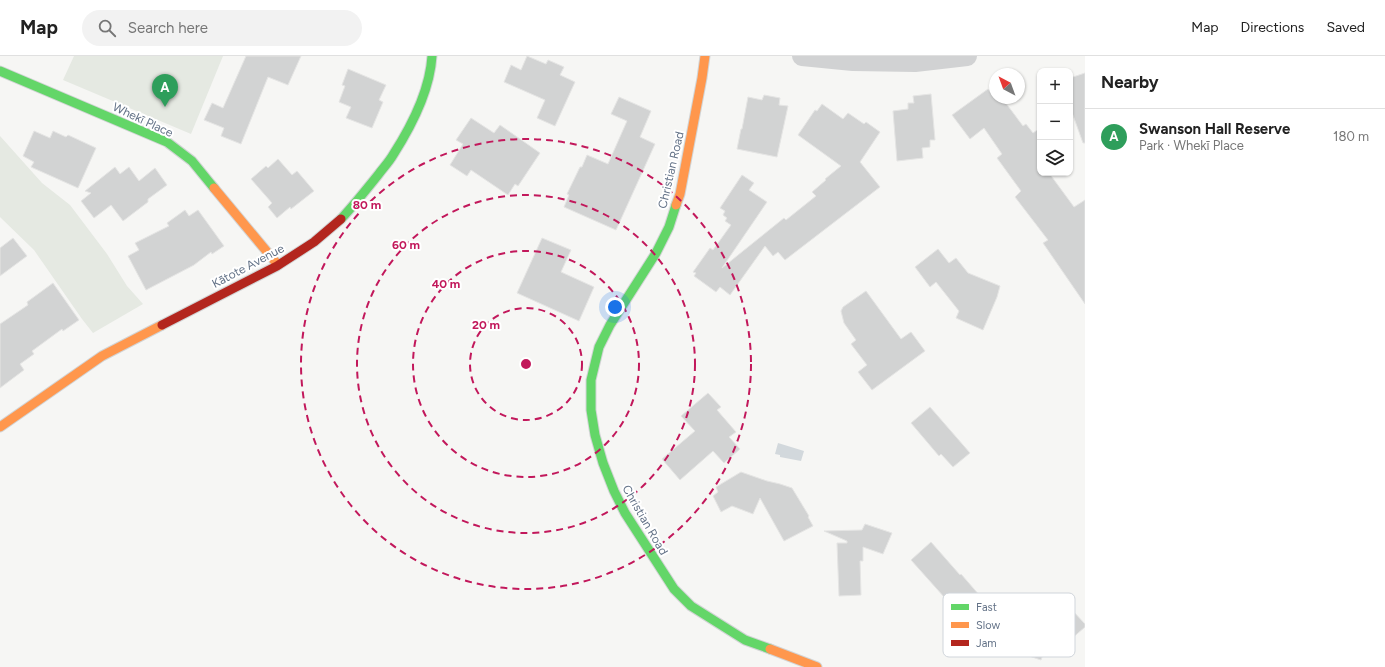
<!DOCTYPE html>
<html lang="en">
<head>
<meta charset="utf-8">
<style>
  body { margin:0; font-family:Figtree,sans-serif; background:#f2f2f2; color:#222 }
  .controls { position:absolute; right:12px; top:12px; display:grid; overflow:hidden; border-radius:8px; box-shadow:0 1px 3px #0004 }
  .controls button { width:36px; height:36px; display:grid; place-items:center; padding:0; border:0; border-bottom:1px solid #e0e0e0; background:#fff; color:#222; font:20px sans-serif }
  .compass { position:absolute; left:989px; top:12px; width:36px; height:36px; border-radius:50%; background:#fff; box-shadow:0 1px 3px #0004; rotate:319deg }
  .you { position:absolute; left:615px; top:251px; width:14px; height:14px; margin:-10px; border:3px solid #fff; border-radius:50%; background:#1a73e8; box-shadow:0 0 0 6px #1a73e833 }
  .badge { display:grid; place-items:center; width:26px; height:26px; border-radius:50%; background:#565b61; color:#fff; font-size:13px; font-weight:700 }
  .pin { position:absolute; translate:-50% -33px; filter:drop-shadow(0 1px 2px #0008) }
  .pin::after { content:''; position:absolute; top:21px; width:14px; height:12px; background:inherit; clip-path:polygon(0 0,100% 0,50% 100%) }
  .list { margin:0; padding:0; list-style:none }
  h2 { display:flex; justify-content:space-between; align-items:center; height:52px; margin:0; padding:0 16px; font-size:17px }
  h2 small { font-size:13px; font-weight:400; color:#767676 }
  .list li { display:grid; grid-template-columns:26px 1fr auto; gap:12px; align-items:center; box-sizing:border-box; height:56px; padding:0 16px; border-top:1px solid #e0e0e0 }
  .list b { display:block; font-size:15px; white-space:nowrap }
  .list p { margin:0; font-size:13px; white-space:nowrap; color:#767676 }
  .list em { font-size:13px; font-style:normal; color:#767676 }
  .icon { flex:none; width:22px; height:22px; fill:none; stroke:currentColor; stroke-width:2; stroke-linecap:round; stroke-linejoin:round }
  .map { position:relative; flex:none; width:1085px; height:611px; overflow:hidden }
  header { display:flex; align-items:center; gap:24px; box-sizing:border-box; height:56px; padding:0 20px; background:#fff; border-bottom:1px solid #e0e0e0 }
  header strong { font-size:19px }
  nav { display:flex; gap:22px; margin-inline-start:auto; font-size:14px }
  .search { width:280px; height:36px; background:#f2f2f2; display:flex; align-items:center; gap:10px; box-sizing:border-box; padding:0 14px; border-radius:22px; color:#767676; font-size:15px }
  main { display:flex }
  aside { flex:1; background:#fff }
  .map>svg:first-child { display:block }
  .green { fill:#e5e9e2 }
  .water { fill:#d2d8dc }
  .building { fill:#d2d3d3; stroke:#e5e5e4 }
  .lines { fill:none; stroke-linecap:round; stroke-linejoin:round }
  .fast-casing { stroke:#d2d4d5; stroke-width:11 }
  .slow-casing { stroke:#d2d4d5; stroke-width:11 }
  .jam-casing { stroke:#d2d4d5; stroke-width:11 }
  .street { stroke:#d1d2d3; stroke-width:20 }
  .fast { stroke:#63d668; stroke-width:9 }
  .slow { stroke:#ff974d; stroke-width:9 }
  .jam { stroke:#b3261e; stroke-width:9 }
  .ring { fill:none; stroke:#c2185b; stroke-width:2; stroke-dasharray:7 5 }
  .labels { text-anchor:middle; stroke-width:4; stroke-linejoin:round; paint-order:stroke }
  .street-label { font-size:12px; fill:#637287; stroke:#fff }
  .key { fill:#fff; stroke:#d0d5db; stroke-width:1 }
  .key-label { font-size:11px; fill:#637287 }
  .centre { fill:#c2185b; stroke:#fff; stroke-width:2 }
  .ring-label { font-size:12px; text-anchor:middle; font-weight:bold; fill:#c2185b; stroke:#fff; stroke-width:4; stroke-linejoin:round; paint-order:stroke }
</style>
</head>
<body>
<header>
<strong>Map</strong>
<div class="search"><svg class="icon" aria-label="search" viewBox="0 0 24 24"><circle cx="10" cy="10" r="6"/><path d="M15 15l6 6"/></svg>Search here</div>
<nav><a>Map</a><a>Directions</a><a>Saved</a></nav>
</header>
<main>
<div class="map">
<svg width="1085" height="611" viewBox="0 0 1085 611">
  <rect width="100%" height="100%" fill="#f6f6f4"/>
  <path class="green" d="M74,0h149l-32,78 -128,-54z
    M0,80l42,47 28,22 37,49 20,32 16,18 -50,29 -11,-14 -48,-69 -34,-33z"/>
  <path class="water" d="M778,387l26,8 -3,10 -21,-4v-2l-5,-1z"/>
  <path class="building" d="M246,0h55l-13,29 -20,-8 -27,67 -20,-8 3,-8 -20,-8 8,-17 11,5z
    M527,0l19,8 2,-4 16,7 -4,8 15,7 -20,44 -18,-8 8,-18 -41,-18 7,-17 10,5z
    M348,13l38,16 -7,15 4,2 -11,26 -26,-10 5,-11 -12,-5 6,-16 -3,-1z
    M1085,17v70h-2l-13,-36v-29z
    M988,33l7,9h7l21,28 3,-2 7,9 7,-5v45h9l25,34 11,-7v104l-42,-61 5,-3 -33,-43 6,-6 -24,-33 5,-4 -18,-26 -14,11 -18,-24z
    M931,38l4,46h-5v7l-8,1 1,10 -26,3 -4,-50 15,-2v-6h6l-1,-7z
    M764,39l16,3 -1,7 9,1 -11,51 -40,-8 4,-20h1l6,-32 14,3z
    M619,41l32,14 -11,26 15,7 -39,86 -52,-23 5,-12 -2,-1 13,-27h2l5,-12 21,9 19,-43 -16,-7z
    M822,48l21,15 5,-6 16,11 2,-2 14,10 -20,30 20,25 -95,73 -7,-8 -5,4 -8,-10 -35,49 -10,-8 -4,5 -22,-16 2,-3 -3,-1 17,-24 3,2 18,-25 -6,-4 2,-3 -4,-3 2,-4 -5,-3 22,-33 12,8 -5,7 18,12 -45,66 62,-50 2,2 30,-24 -4,-4 14,-12 -1,-1 16,-13 -43,-31 17,-25 2,1z
    M471,62l23,15 6,-8 40,28 -22,33 -3,-2 -7,11 -37,-25 -4,6 -17,-11 13,-21 -7,-4z
    M34,75l16,7 3,-7 13,6 2,-2 28,13 -18,40 -47,-21 3,-5 -11,-6z
    M278,103l14,16 5,-4 17,20 -23,18 -1,-2 -13,11 -9,-11 4,-4 -21,-24 15,-13 2,2z
    M115,111l5,7 9,-7 10,14 16,-13 12,17 -19,14v3l-25,19 -12,-16 -17,13 -13,-17 10,-8 -6,-2z
    M185,154l4,6 9,-6 26,36 -12,8 -1,-2 -17,13 -48,25 -18,-34 11,-6 -4,-7 34,-17 -2,-3z
    M13,182l14,18 -27,20v-28z
    M542,182l29,12 -10,22 33,15 -15,34 -62,-28z
    M938,193l11,14 7,-5 12,15 32,13 -3,11 -14,33 -27,-12 3,-7 -23,-29 -6,5 -15,-20z
    M53,227l26,37 -16,11 -1,-2 -30,22 2,3 -14,10 4,6 -24,18v-64l28,-19 -1,-3z
    M866,235l35,48 10,-7 14,19 -53,39 -14,-18 9,-7 -16,-21 5,-4 -12,-17 -3,-12 2,-4z
    M708,337l13,14 -4,3 19,22 -7,5 11,12 -16,14 -11,-12 -33,29 -18,-21 33,-28 -14,-15z
    M930,351l40,46 -17,14 -12,-13 -2,2 -28,-33z
    M741,416l26,9 13,3 12,4 17,28 -1,1 5,9 -29,15 -24,-43 -7,16 -21,-8 -11,6 -8,-16 5,-4 -2,-5z
    M865,468l27,9 -9,21 -20,-7v14h-3l1,34 -22,1 -2,-53h10v-2l-23,-10 38,-1z
    M931,486l29,33 1,-1 26,30 3,-2 11,13 5,-4 12,3v7l33,11 -10,28 -39,-13 -6,6 -17,-19 5,-4 -25,-28 -6,5 -42,-47z
    M1073,555l12,13v3l-15,13 -13,-15z"/>
  <g class="lines">
    <g class="fast-casing">
      <path id="fast" d="M0,15l167,71 25,19 22,27
        M676,149l-7,22 -13,26 -46,72 -11,22 -8,33v30l4,25 8,28 11,28 11,22 49,76 17,17 54,34 25,9
        M341,163c13,-14 25,-29 37,-44 5,-7 11,-13 15,-20 18,-28 37,-66 39,-99"/>
    </g>
    <g class="slow-casing">
      <path id="slow" d="M214,132l64,77
        M676,149l4,-11 22,-116 3,-22
        M0,371l102,-71 60,-31
        M770,593l47,18"/>
    </g>
    <g class="jam-casing">
      <path id="jam" d="M162,269l115,-59 37,-24 27,-23"/>
    </g>
    <path class="street" d="M802,0l51,5 62,1 52,-6"/>
    <use href="#fast" class="fast"/>
    <use href="#slow" class="slow"/>
    <use href="#jam" class="jam"/>
  </g>
  <g class="ring">
    <circle cx="526" cy="308" r="56"/>
    <circle cx="526" cy="308" r="113"/>
    <circle cx="526" cy="308" r="169"/>
    <circle cx="526" cy="308" r="225"/>
  </g>
  <g class="labels">
    <g class="street-label">
      <text transform="translate(143 64) rotate(25)" y="4">Whekī Place</text>
      <text transform="translate(671 114) rotate(-77)" y="4">Christian Road</text>
      <text transform="translate(248 210) rotate(-28)" y="4">Kātote Avenue</text>
      <text transform="translate(645 464) rotate(60)" y="4">Christian Road</text>
    </g>
  </g>
  <rect x="943" y="537" width="132" height="64" rx="6" class="key"/>
  <rect x="951" y="548" width="18" height="6" fill="#63d668"/>
  <rect x="951" y="566" width="18" height="6" fill="#ff974d"/>
  <rect x="951" y="584" width="18" height="6" fill="#b3261e"/>
  <g class="key-label">
    <text x="976" y="555">Fast</text>
    <text x="976" y="573">Slow</text>
    <text x="976" y="591">Jam</text>
  </g>
  <circle cx="526" cy="308" r="6" class="centre"/>
  <g class="ring-label">
    <text x="367" y="153">80 m</text>
    <text x="406" y="193">60 m</text>
    <text x="446" y="232">40 m</text>
    <text x="486" y="273">20 m</text>
  </g>
</svg>
<div class="controls">
<button>+</button>
<button>−</button>
<button><svg class="icon" aria-label="layers" viewBox="0 0 24 24"><path d="M12 4l9 5-9 5-9-5zM3 14l9 5 9-5"/></svg></button>
</div>
<svg class="compass" viewBox="-18 -18 36 36"><path d="M0-13l5 13h-10z" fill="#e53935"/><path d="M0 13l5-13h-10z" fill="#767676"/></svg>
<div class="you"></div>
<div class="pin badge" style="left:165px;top:51px;background:#2e9e5b">A</div>
</div>
<aside>
<h2>Nearby<small></small></h2>
<ul class="list">
<li><span class="badge" style="background:#2e9e5b">A</span><div><b>Swanson Hall Reserve</b><p>Park · Whekī Place</p></div><em>180 m</em></li>
</ul>
</aside>
</main>
</body>
</html>
